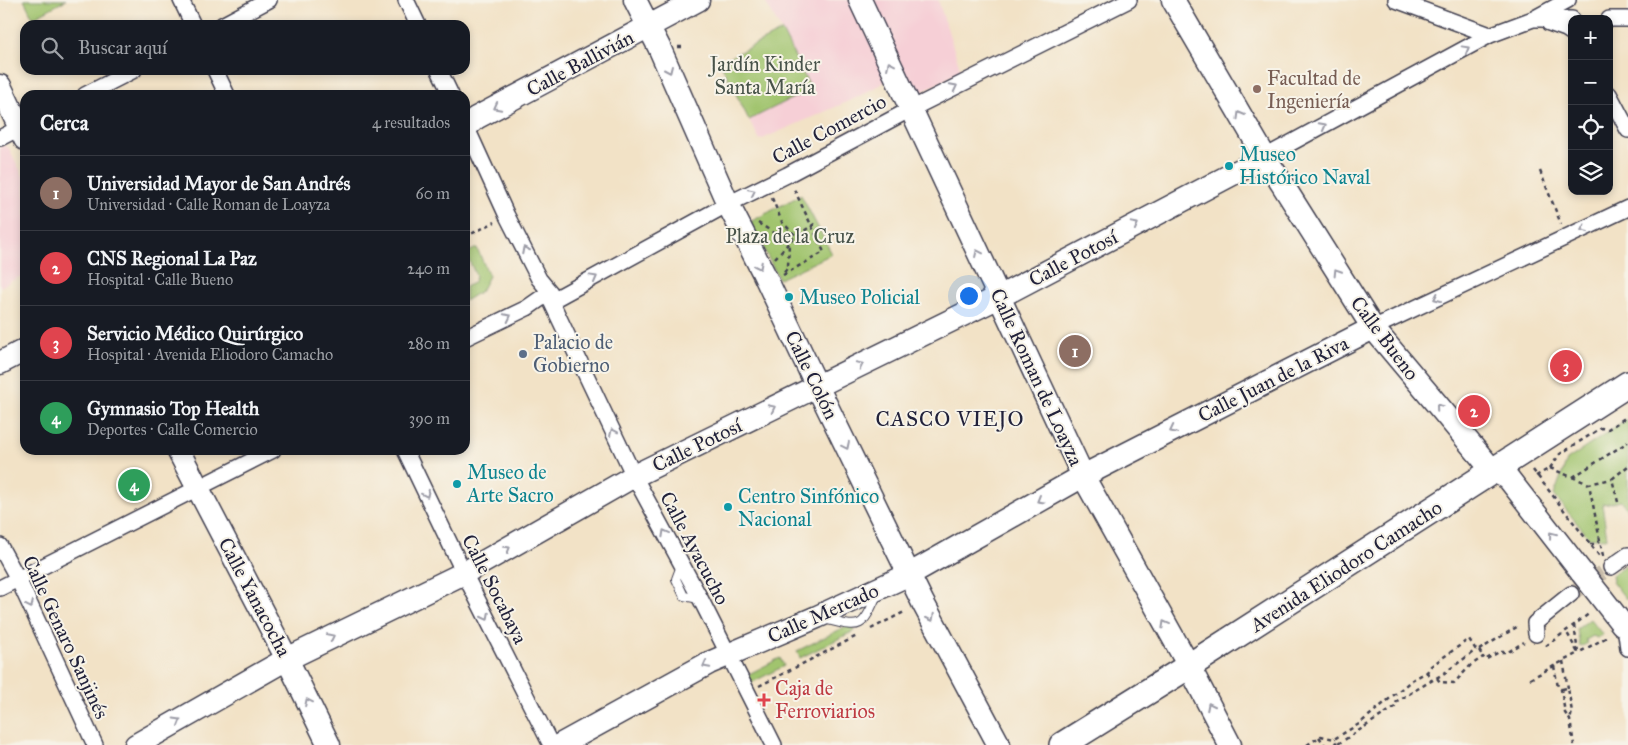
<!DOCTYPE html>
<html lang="es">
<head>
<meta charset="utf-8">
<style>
  body { margin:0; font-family:"IM FELL Great Primer",serif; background:#242831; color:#f1f3f6 }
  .controls { position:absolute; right:15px; top:15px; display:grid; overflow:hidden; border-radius:10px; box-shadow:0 2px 8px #0003 }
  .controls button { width:45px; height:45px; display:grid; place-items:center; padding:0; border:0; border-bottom:1px solid #363941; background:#171b24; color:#f1f3f6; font:25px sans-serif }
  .you { position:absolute; left:968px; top:295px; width:18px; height:18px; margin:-12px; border:4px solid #fff; border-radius:50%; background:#1a73e8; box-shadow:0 0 0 8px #1a73e833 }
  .badge { display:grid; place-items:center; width:32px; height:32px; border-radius:50%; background:#1f6fb2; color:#fff; font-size:16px; font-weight:700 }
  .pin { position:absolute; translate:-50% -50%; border:2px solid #fff; box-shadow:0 1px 5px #0006 }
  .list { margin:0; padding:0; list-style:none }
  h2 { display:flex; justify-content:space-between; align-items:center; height:65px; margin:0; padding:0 20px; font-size:21px }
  h2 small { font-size:16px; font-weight:400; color:#9ea1a6 }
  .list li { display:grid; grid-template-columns:32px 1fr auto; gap:15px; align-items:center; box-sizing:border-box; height:75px; padding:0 20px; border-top:1px solid #363941 }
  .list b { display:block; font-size:19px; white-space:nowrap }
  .list p { margin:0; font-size:16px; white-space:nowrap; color:#9ea1a6 }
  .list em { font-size:16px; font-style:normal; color:#9ea1a6 }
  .icon { flex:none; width:28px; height:28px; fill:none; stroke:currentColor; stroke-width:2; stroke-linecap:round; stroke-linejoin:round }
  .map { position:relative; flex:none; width:1628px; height:745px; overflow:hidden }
  .search { position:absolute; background:#171b24; box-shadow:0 2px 8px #0003; left:20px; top:20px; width:450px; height:55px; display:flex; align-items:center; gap:12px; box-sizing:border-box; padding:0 18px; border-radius:15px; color:#9ea1a6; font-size:19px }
  .panel { position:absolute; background:#171b24; box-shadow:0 2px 8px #0003; left:20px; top:90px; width:450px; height:365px; border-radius:15px }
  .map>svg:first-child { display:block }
  .built { fill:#f6cfd6 }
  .green { fill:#a1c46e; stroke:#627354 }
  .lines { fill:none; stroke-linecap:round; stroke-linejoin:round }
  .street-tunnel { stroke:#c8bcaa; stroke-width:15; stroke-dasharray:15 8; stroke-linecap:butt }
  .lane-casing { stroke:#413f50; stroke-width:10 }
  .street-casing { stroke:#413f50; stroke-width:18 }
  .secondary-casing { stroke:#413f50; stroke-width:25 }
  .primary-casing { stroke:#413f50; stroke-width:28 }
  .path { stroke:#413f50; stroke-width:2.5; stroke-dasharray:4 4; stroke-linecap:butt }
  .lane { stroke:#fff; stroke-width:8 }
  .street { stroke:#fff; stroke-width:15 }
  .secondary { stroke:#fff; stroke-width:22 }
  .primary { stroke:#fff; stroke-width:25 }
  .secondary-bridge-casing { stroke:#413f50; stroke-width:25; stroke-linecap:butt }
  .secondary-bridge { stroke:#fff; stroke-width:22 }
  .oneway { stroke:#9c9ca7 }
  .education-dot { fill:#8d6e63; stroke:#f7f3e8; stroke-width:2 }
  .culture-dot { fill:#0f9aa8; stroke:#f7f3e8; stroke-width:2 }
  .service-dot { fill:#5c6f8a; stroke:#f7f3e8; stroke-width:2 }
  .health-dot { fill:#e0444e; stroke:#f7f3e8; stroke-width:2 }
  .labels { text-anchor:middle; stroke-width:4; stroke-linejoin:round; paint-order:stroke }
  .street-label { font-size:20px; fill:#22223b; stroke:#f7f3e8 }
  .park-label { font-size:20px; fill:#48534a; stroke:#f7f3e8 }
  .education-label { font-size:20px; fill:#785e54; stroke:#f7f3e8; text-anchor:start }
  .culture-label { font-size:20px; fill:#0d838f; stroke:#f7f3e8; text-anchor:start }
  .service-label { font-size:20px; fill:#4e5e75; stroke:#f7f3e8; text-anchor:start }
  .health-label { font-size:20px; fill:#be3a42; stroke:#f7f3e8; text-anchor:start }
  .neighbourhood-label { font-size:21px; letter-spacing:1px; fill:#22223b; stroke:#f7f3e8 }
</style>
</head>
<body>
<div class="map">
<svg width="1628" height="745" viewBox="0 0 1628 745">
  <rect width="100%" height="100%" fill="#f7f3e8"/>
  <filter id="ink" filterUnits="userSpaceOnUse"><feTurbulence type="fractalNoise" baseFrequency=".02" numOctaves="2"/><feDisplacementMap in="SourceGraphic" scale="10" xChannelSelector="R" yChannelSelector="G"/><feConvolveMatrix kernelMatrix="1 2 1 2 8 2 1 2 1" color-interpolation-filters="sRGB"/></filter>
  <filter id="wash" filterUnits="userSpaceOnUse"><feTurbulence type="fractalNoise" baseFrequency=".0096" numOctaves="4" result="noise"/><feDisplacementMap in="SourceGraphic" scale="20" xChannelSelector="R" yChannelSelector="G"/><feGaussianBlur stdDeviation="1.12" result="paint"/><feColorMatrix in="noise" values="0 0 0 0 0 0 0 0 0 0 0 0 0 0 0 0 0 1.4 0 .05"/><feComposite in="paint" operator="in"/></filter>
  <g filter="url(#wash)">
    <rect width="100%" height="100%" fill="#f2e2c6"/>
    <path class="built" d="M764,0h85l41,79 -34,19 -96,42 -11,-20 -29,-58 62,-31z
      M869,0h69l23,71 -45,24z
      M3,145l6,3 16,32v94l-25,13v-140z"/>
    <path class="green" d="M24,0h42l-33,18z
      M782,31l29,58 -62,31 -29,-58z
      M801,195l31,59 -53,25 -29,-57z
      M477,248l12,28 -8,15 -16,10v-14l8,-4 3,-7 -10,-23z
      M1628,419v93l-6,-11 -20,3 5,34h-18l-35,-43 13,-35z
      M1628,563v34l-2,2 -14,-18 1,-1 -1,-5z
      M1590,619l13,16 -6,3 -4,-2 -7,4 2,3 -8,4 -3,-18z
      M851,624l3,7 -54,27 -3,-7z
      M780,658l4,8 -33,17 -4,-8z"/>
  </g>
  <g filter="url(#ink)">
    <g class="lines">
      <path class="street-tunnel" d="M1571,594l40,-27"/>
      <g class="lane-casing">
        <path id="lane" d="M682,563l-6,16 8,17 15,3
          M824,619c37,9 37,12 53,-24"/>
      </g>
      <g class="street-casing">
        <path id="street" d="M181,0l12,25
          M406,0l12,25
          M1396,0l94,35
          M1535,18l33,-18
          M1609,19h19
          M1549,23l17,6 6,4
          M222,25l47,-25
          M215,70l12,25
          M439,70l12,25
          M1609,94l19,36
          M85,95l49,-25
          M465,124l42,92 32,63 11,13 1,9 83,175 67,124 73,145
          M0,138l25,-13
          M1265,157l225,-122 43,-16h39
          M551,301l177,-97 59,-29 124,-66 218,-109
          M1373,328l255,-120
          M465,338l62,-30 23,-16
          M405,450l59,123 87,172
          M0,546l18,33 77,166
          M1611,567l17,-12
          M0,588l273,-138
          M1625,626l3,22
          M1536,634l-1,-11 36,-29"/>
      </g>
      <g class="secondary-casing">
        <path id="secondary" d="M635,0l24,47 69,157 35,68 54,114 106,217 76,142
          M860,0l223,476 106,190 41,79
          M1173,0l92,157 108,171 120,143 15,7 74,95
          M0,86l25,53
          M465,128l11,-10 222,-118
          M0,363l25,-13
          M178,450l109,209 42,86
          M1601,597l21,27 3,2 3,-1
          M136,745l151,-86 177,-86 170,-97 365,-179 266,-140
          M560,745l149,-82 108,-46 93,-43 173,-98 290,-148"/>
      </g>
      <g class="primary-casing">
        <path id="primary" d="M1062,745l127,-79 439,-282"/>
      </g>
      <path class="path" d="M678,47h8
        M1540,171l21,53
        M772,198l10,24 14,14 20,-13
        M758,223l31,19 -1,25 -5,7
        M465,237l30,-15
        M775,258l20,-22
        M783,275l41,-23 -31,-65
        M1550,468l39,16
        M1533,470l68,88
        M1536,476l14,-8 10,-14 41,-26 7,1 20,-13
        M1573,477l55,-35
        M1618,502l-6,-23 16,-13
        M1590,544h6l4,-3
        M1603,556l-14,-72 23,-5
        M1574,625l4,28 31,-17
        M871,629l35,-18
        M1546,646l44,-33
        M1479,650l41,-25
        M1563,661l5,27
        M1554,666l4,21 3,2 4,24 5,7 4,25
        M1427,672l5,9
        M1437,678l3,4 14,1 17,-18 12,-8 2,3 14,-8h9l16,-10
        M1530,679l48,-26 -12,-22
        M759,686l98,-50
        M1562,689l6,-1 4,24 -2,8
        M1319,737l6,8
        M1338,744l57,-37 2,-6 46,-27 33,-24
        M1307,745l14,-9 13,3
        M1337,745l-3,-6 25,-15 53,-44 15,-8 4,-6 38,-27 7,11h3l4,7"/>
      <use href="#lane" class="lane"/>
      <use href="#street" class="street"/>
      <use href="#secondary" class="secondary"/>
      <use href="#primary" class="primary"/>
      <g class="secondary-bridge-casing">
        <path id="secondary-bridge" d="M1582,573l19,24"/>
      </g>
      <use href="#secondary-bridge" class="secondary-bridge"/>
    </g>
    <defs><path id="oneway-chevron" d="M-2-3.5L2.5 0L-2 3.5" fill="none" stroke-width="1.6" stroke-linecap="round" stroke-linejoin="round" transform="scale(1.25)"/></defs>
    <g class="oneway">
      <use href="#oneway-chevron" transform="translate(1466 49) rotate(-29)"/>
      <use href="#oneway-chevron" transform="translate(890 65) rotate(-115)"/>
      <use href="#oneway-chevron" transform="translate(669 70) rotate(66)"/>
      <use href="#oneway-chevron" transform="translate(954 87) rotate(-27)"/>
      <use href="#oneway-chevron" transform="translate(497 107) rotate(152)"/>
      <use href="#oneway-chevron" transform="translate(1240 115) rotate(-120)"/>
      <use href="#oneway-chevron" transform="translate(1323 126) rotate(-28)"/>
      <use href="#oneway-chevron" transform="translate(752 192) rotate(-26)"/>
      <use href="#oneway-chevron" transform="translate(1135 225) rotate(-28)"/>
      <use href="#oneway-chevron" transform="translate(1584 229) rotate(155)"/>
      <use href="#oneway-chevron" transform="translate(525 250) rotate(-117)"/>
      <use href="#oneway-chevron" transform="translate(978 253) rotate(-115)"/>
      <use href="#oneway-chevron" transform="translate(759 266) rotate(63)"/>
      <use href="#oneway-chevron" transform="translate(1337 272) rotate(-122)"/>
      <use href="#oneway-chevron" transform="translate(594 278) rotate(-29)"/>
      <use href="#oneway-chevron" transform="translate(1437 298) rotate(155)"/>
      <use href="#oneway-chevron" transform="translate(508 317) rotate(-26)"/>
      <use href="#oneway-chevron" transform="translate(860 365) rotate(-26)"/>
      <use href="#oneway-chevron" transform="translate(1439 407) rotate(-130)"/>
      <use href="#oneway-chevron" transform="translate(772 408) rotate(-26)"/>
      <use href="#oneway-chevron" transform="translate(1173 430) rotate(153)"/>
      <use href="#oneway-chevron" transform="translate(613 432) rotate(-115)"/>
      <use href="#oneway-chevron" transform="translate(846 446) rotate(64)"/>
      <use href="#oneway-chevron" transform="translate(426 494) rotate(64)"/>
      <use href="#oneway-chevron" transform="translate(1040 500) rotate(150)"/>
      <use href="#oneway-chevron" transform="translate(665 533) rotate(-119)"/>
      <use href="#oneway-chevron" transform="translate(1552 535) rotate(-128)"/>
      <use href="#oneway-chevron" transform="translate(507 549) rotate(-30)"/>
      <use href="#oneway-chevron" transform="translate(30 605) rotate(65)"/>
      <use href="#oneway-chevron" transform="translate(486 617) rotate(63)"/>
      <use href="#oneway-chevron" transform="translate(931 618) rotate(63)"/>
      <use href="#oneway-chevron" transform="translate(1165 624) rotate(-119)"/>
      <use href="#oneway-chevron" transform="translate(331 637) rotate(-26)"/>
      <use href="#oneway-chevron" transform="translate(706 665) rotate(152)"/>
      <use href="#oneway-chevron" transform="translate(308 702) rotate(-116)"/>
      <use href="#oneway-chevron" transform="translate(1210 706) rotate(-117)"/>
      <use href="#oneway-chevron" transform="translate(178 721) rotate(-30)"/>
    </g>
  </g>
  <circle class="education-dot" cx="1257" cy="89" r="5"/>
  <g class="culture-dot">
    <circle cx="1229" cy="166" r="5"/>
    <circle cx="789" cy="297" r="5"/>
    <circle cx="457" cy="484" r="5"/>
    <circle cx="728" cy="507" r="5"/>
  </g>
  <circle class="service-dot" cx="523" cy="354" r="5"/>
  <path class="health-dot" d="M761.5 692.5h5v5h5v5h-5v5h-5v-5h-5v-5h5z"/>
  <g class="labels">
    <g class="street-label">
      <text transform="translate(580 63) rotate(-28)" y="7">Calle Ballivián</text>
      <text transform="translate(829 129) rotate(-28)" y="7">Calle Comercio</text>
      <text transform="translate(1073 258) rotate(-28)" y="7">Calle Potosí</text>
      <text transform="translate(1385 338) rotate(53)" y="7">Calle Bueno</text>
      <text transform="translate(812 375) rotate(64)" y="7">Calle Colón</text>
      <text transform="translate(1037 377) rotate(65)" y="7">Calle Roman de Loayza</text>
      <text transform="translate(1273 379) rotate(-27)" y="7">Calle Juan de la Riva</text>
      <text transform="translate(697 445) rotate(-26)" y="7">Calle Potosí</text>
      <text transform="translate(695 548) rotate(62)" y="7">Calle Ayacucho</text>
      <text transform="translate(1346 566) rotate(-33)" y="7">Avenida Eliodoro Camacho</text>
      <text transform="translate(495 589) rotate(63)" y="7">Calle Socabaya</text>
      <text transform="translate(255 597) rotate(62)" y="7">Calle Yanacocha</text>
      <text transform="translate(823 613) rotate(-24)" y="7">Calle Mercado</text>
      <text transform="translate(66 637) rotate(65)" y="7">Calle Genaro Sanjinés</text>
    </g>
    <g class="park-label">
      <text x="765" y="71">Jardín Kinder<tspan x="765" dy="23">Santa María</tspan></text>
      <text x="790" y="243">Plaza de la Cruz</text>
    </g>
    <g class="education-label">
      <text x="1267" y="85">Facultad de<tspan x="1267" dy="23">Ingeniería</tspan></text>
    </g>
    <g class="culture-label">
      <text x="1239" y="161">Museo<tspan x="1239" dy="23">Histórico Naval</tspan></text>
      <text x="799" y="304">Museo Policial</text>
      <text x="467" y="479">Museo de<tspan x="467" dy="23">Arte Sacro</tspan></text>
      <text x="738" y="503">Centro Sinfónico<tspan x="738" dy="23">Nacional</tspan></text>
    </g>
    <g class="service-label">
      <text x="533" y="349">Palacio de<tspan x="533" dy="23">Gobierno</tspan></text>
    </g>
    <g class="health-label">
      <text x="775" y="695">Caja de<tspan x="775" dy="23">Ferroviarios</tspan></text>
    </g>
    <g class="neighbourhood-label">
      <text x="950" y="426">CASCO VIEJO</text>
    </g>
  </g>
</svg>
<div class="controls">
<button>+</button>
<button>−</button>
<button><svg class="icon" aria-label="locate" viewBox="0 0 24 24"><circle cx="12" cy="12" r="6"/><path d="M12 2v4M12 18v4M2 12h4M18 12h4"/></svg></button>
<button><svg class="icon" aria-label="layers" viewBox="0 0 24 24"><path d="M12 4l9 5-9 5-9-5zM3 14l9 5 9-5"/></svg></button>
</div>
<div class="you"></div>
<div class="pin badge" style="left:1075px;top:351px;background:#8d6e63">1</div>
<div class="pin badge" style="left:1474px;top:411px;background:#e0444e">2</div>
<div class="pin badge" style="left:1566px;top:366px;background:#e0444e">3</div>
<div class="pin badge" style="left:134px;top:485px;background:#2e9e5b">4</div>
<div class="search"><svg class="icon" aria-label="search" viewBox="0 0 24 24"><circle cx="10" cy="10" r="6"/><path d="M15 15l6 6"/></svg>Buscar aquí</div>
<section class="panel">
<h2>Cerca<small>4 resultados</small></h2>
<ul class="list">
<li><span class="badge" style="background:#8d6e63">1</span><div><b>Universidad Mayor de San Andrés</b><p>Universidad · Calle Roman de Loayza</p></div><em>60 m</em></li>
<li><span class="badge" style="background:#e0444e">2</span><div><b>CNS Regional La Paz</b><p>Hospital · Calle Bueno</p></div><em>240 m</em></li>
<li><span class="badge" style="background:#e0444e">3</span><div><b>Servicio Médico Quirúrgico</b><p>Hospital · Avenida Eliodoro Camacho</p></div><em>280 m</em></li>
<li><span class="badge" style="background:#2e9e5b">4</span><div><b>Gymnasio Top Health</b><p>Deportes · Calle Comercio</p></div><em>390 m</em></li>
</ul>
</section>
</div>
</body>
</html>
